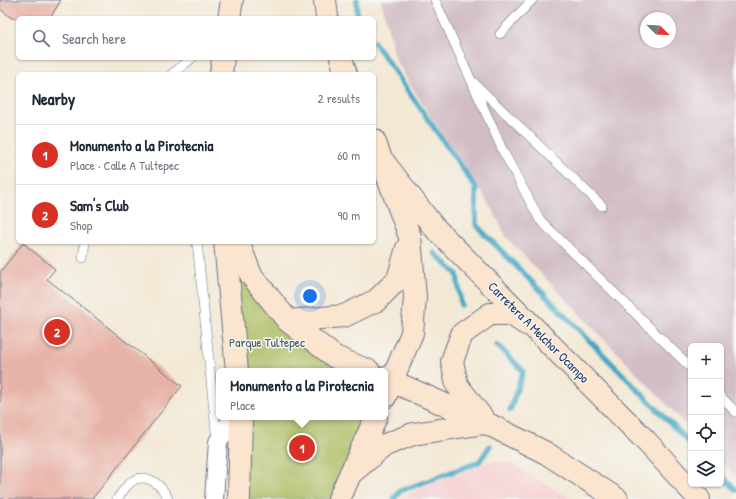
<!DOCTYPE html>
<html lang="en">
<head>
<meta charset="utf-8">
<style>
  body { margin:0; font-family:"Patrick Hand",sans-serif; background:#f6f6f7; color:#1f2937 }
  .controls { position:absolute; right:12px; bottom:12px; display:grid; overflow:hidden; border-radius:6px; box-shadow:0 1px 3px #0004 }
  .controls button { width:36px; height:36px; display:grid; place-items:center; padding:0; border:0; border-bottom:1px solid #e0e1e3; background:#fff; color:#1f2937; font:20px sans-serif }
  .compass { position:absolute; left:640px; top:12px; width:36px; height:36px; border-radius:50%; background:#fff; box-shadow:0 1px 3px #0004; rotate:114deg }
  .you { position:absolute; left:310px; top:296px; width:14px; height:14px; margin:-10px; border:3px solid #fff; border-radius:50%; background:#1a73e8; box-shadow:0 0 0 6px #1a73e833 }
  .badge { display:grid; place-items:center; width:26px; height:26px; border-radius:50%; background:#d93025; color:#fff; font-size:13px; font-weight:700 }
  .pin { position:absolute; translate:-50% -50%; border:2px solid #fff; box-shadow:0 1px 4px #0006 }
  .popup { position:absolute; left:216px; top:368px; width:172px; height:52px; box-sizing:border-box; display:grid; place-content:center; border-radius:6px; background:#fff; filter:drop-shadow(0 1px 3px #0005); font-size:13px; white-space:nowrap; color:#747a83 }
  .popup b { font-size:15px; color:#1f2937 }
  .popup::after { content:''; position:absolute; left:50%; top:100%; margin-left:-8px; border:8px solid transparent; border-top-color:#fff }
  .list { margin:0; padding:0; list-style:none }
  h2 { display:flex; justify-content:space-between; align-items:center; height:52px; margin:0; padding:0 16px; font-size:17px }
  h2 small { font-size:13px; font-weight:400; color:#747a83 }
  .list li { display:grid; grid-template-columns:26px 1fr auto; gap:12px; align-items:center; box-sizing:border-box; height:60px; padding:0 16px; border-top:1px solid #e0e1e3 }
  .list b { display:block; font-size:15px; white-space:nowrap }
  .list p { margin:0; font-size:13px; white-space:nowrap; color:#747a83 }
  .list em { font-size:13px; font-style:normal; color:#747a83 }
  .icon { flex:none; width:22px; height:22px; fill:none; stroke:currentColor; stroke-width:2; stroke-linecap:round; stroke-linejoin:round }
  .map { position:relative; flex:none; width:736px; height:499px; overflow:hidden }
  .search { position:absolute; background:#fff; box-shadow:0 1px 3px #0004; left:16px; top:16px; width:360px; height:44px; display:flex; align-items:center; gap:10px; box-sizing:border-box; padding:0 14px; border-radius:6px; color:#747a83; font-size:15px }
  .panel { position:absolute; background:#fff; box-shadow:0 1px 3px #0004; left:16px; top:72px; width:360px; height:172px; border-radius:6px }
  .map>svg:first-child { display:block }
  .built { fill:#f7cfd2 }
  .industrial { fill:#d2bdc6; fill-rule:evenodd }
  .green { fill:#aabc5f; stroke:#62765e }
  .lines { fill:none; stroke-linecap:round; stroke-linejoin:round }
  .stream { stroke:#45a9c5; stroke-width:5.5 }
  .building { fill:#e8b3a7 }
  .service-casing { stroke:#677087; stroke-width:10 }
  .minor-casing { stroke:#677087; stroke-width:20 }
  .secondary-casing { stroke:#677087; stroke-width:24 }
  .service { stroke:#fff; stroke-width:9 }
  .minor { stroke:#fff; stroke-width:18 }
  .secondary { stroke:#fce5cf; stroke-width:22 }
  .labels { text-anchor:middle; stroke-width:3; stroke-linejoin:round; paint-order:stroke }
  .street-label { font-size:13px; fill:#1b2f5e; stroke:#f6f6f2 }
  .park-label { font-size:13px; fill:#46595e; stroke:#f6f6f2 }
</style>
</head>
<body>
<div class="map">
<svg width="736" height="499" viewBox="0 0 736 499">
  <rect width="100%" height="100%" fill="#f6f6f2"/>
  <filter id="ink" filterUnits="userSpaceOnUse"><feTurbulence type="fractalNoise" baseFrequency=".025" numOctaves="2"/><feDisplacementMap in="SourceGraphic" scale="8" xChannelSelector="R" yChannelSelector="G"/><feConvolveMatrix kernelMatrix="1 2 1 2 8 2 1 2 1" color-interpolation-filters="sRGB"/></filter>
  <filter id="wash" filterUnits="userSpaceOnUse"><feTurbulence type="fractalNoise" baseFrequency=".012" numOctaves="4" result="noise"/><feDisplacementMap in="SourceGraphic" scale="16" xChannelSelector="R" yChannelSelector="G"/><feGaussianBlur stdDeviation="0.9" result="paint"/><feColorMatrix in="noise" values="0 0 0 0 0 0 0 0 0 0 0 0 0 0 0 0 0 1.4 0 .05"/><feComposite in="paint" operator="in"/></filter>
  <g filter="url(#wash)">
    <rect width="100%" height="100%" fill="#f3e8d4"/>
    <path class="built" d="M494,460l17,3 60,36h-173l25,-12z"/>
    <path class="industrial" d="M381,0h355v477l-15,-15v-116h-30v84l-184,-192 -15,-30 -61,-91 -35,-56zM646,18h24v24h-24z"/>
    <path class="green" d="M226,242l25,33 115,96h-125z
      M240,417h135l-35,82h-103z"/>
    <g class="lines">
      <path class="stream" d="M357,18v-18
        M374,42l102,146v37l215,219
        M434,253l23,21 4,31
        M497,345l26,26 -13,39
        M721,475l15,15
        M394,499l6,-8 79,-29 11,-16"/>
    </g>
    <g id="blocks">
      <path class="building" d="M0,0h61l-11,18h-38l-12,-9z
        M23,243l32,26 -8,10 135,107 -90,113h-92v-227z"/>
    </g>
  </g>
  <g filter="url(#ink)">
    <use href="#blocks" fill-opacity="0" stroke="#677087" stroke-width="1"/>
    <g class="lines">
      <g class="service-casing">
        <path id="service" d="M435,0l68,151 37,69 151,148
          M500,34l32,-34
          M172,74l20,-16
          M473,82l129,124
          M197,242l20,198
          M83,258l2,-16
          M721,397l15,15
          M117,499c4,-5 9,-13 14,-17 15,-11 31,3 37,17"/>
      </g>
      <g class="minor-casing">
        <path id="minor" d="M214,499l4,-57 15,-25"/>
      </g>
      <g class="secondary-casing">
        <path id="secondary" d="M325,0l2,18
          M229,18l3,-18
          M341,58l5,16
          M221,74l2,-16
          M374,140l36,97 5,60 -3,36 -27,64
          M383,161l50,65 213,215 53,58
          M225,242l12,129
          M238,242l13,33 37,46 47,36 34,14
          M288,321l56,-5 33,-16 21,-21 9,-31
          M385,378l101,45 60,30 71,46
          M484,420l-27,-35 -5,-24 10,-27 28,-20h21l15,10
          M350,474l35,-29 28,-11 72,-11
          M239,499l2,-82
          M339,499l37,-82"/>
      </g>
      <use href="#service" class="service"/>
      <use href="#minor" class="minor"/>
      <use href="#secondary" class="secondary"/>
    </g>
  </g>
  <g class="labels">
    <g class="street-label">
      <text transform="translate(539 332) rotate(45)" y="5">Carretera A Melchor Ocampo</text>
    </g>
    <g class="park-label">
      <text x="267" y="347">Parque Tultepec</text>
    </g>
  </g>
</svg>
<div class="controls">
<button>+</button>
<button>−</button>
<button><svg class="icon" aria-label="locate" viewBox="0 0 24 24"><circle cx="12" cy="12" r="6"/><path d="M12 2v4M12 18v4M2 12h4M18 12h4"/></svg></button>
<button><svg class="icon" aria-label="layers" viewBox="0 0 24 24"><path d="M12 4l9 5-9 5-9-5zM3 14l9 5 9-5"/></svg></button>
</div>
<svg class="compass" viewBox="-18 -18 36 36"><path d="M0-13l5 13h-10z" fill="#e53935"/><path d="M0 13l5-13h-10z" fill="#747a83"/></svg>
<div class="you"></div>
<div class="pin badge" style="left:302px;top:448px">1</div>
<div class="popup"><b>Monumento a la Pirotecnia</b>Place</div>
<div class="pin badge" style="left:57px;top:332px">2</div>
<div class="search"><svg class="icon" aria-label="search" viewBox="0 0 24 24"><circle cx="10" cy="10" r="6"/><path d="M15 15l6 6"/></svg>Search here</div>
<section class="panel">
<h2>Nearby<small>2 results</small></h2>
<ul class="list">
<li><span class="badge">1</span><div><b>Monumento a la Pirotecnia</b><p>Place · Calle A Tultepec</p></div><em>60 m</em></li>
<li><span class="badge">2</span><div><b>Sam's Club</b><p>Shop</p></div><em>90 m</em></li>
</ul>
</section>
</div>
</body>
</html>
